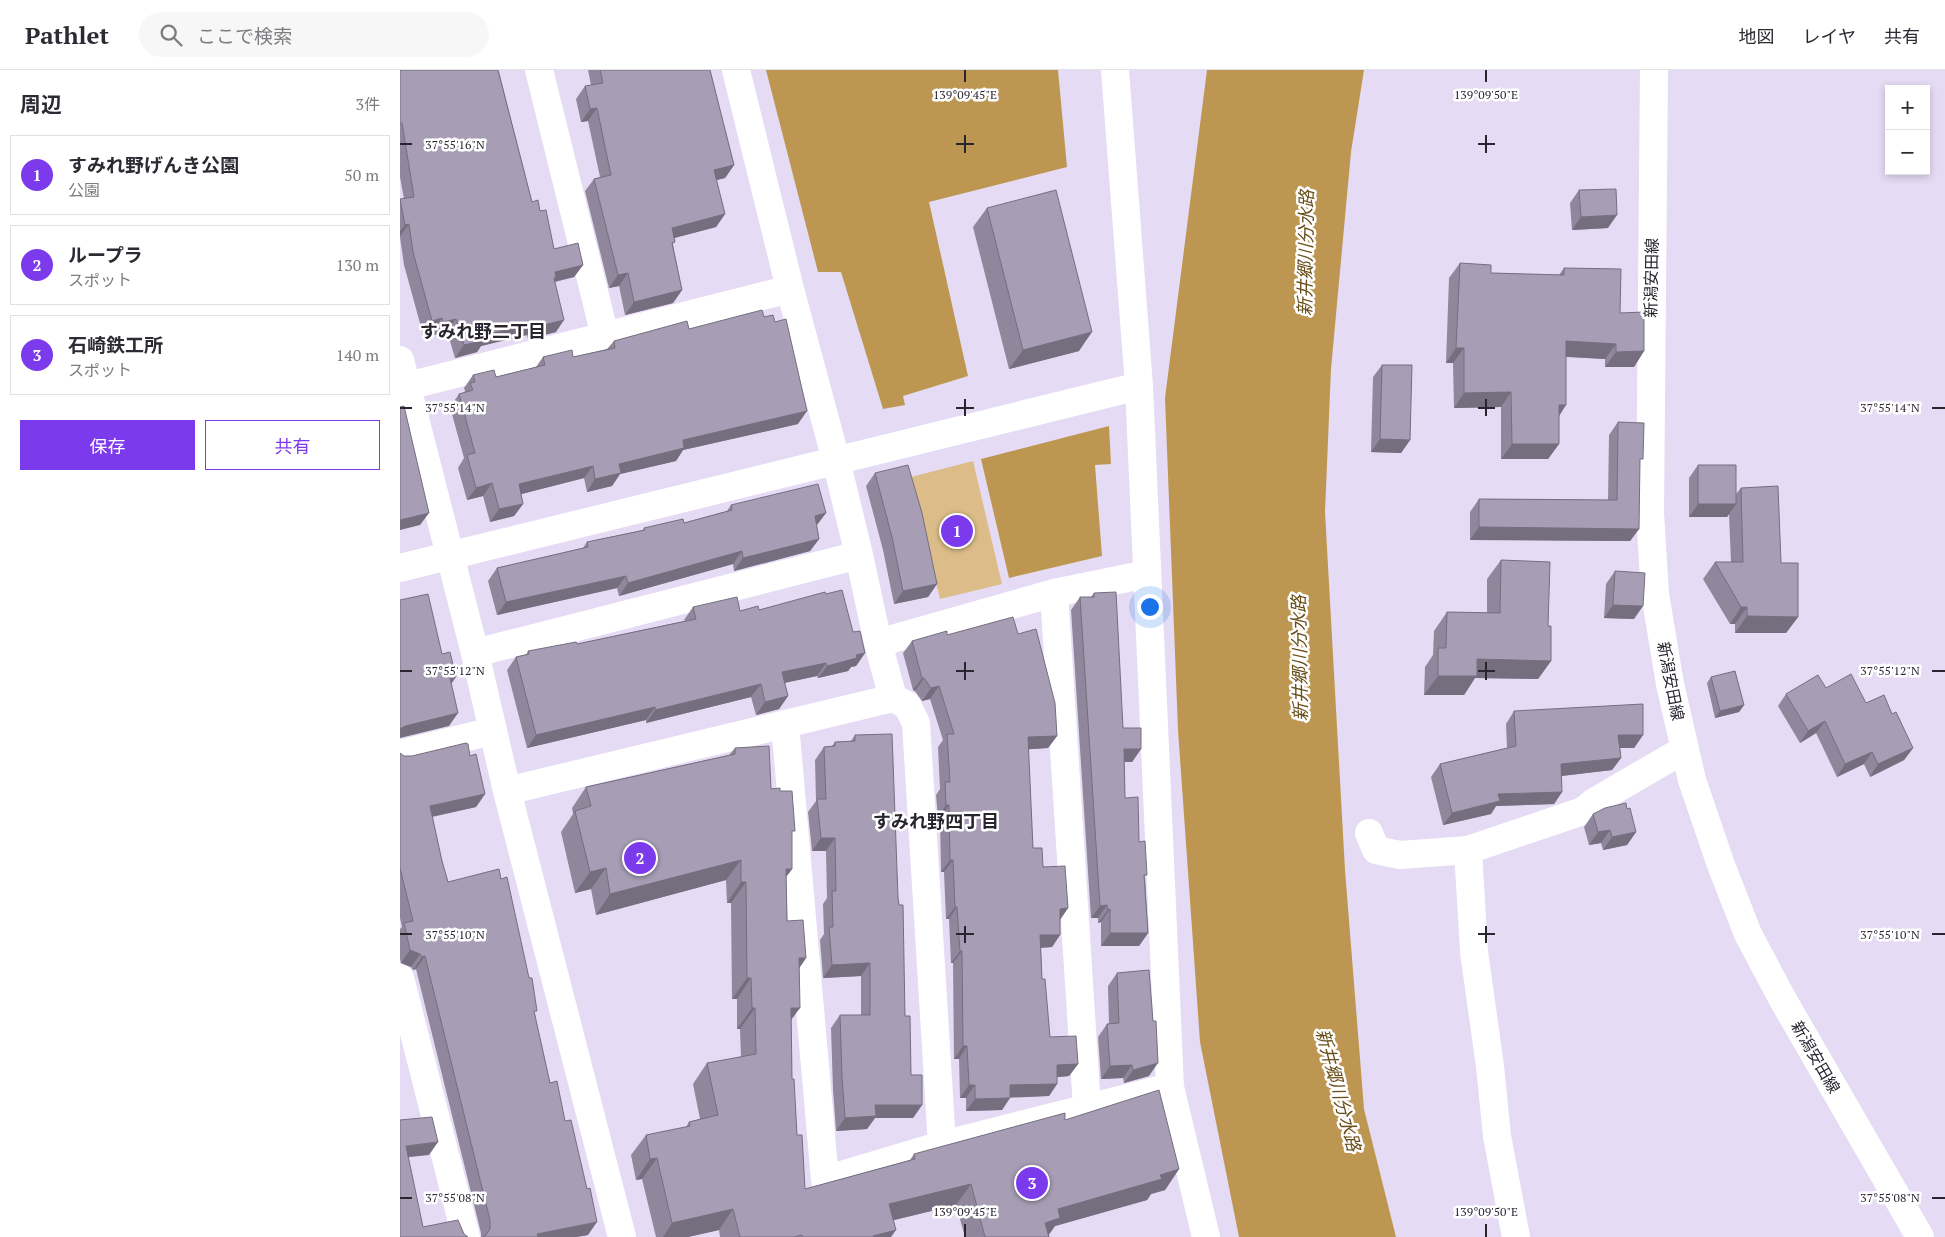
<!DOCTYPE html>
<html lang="ja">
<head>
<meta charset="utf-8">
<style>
  body { margin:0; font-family:"PT Serif","Noto Sans JP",serif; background:#f7f7f7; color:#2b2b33 }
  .controls { position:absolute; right:15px; top:15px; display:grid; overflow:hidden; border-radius:0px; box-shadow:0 2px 8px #0003 }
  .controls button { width:45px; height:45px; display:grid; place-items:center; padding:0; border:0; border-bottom:1px solid #e1e1e2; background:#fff; color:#2b2b33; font:25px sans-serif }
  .you { position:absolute; left:749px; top:536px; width:18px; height:18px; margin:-12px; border:4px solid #fff; border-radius:50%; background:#1a73e8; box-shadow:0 0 0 8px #1a73e833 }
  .badge { display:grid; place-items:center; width:32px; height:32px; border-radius:50%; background:#7c3aed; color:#fff; font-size:16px; font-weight:700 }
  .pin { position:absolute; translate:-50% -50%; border:2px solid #fff; box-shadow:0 1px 5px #0006 }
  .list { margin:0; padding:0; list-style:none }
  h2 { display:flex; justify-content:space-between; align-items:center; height:65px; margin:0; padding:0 20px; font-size:21px }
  h2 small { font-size:16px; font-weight:400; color:#7c7c81 }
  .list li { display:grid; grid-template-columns:32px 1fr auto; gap:15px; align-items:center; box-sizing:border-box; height:80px; margin:0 10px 10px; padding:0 10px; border:1px solid #e1e1e2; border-radius:0px }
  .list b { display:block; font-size:19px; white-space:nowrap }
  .list p { margin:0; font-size:16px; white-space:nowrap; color:#7c7c81 }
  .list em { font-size:16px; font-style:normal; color:#7c7c81 }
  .actions { display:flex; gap:10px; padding:15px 20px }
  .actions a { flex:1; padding:11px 0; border:1px solid #7c3aed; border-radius:0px; text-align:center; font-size:18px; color:#7c3aed }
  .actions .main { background:#7c3aed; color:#fff }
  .icon { flex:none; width:28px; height:28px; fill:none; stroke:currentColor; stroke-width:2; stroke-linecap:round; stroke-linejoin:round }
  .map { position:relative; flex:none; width:1545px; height:1167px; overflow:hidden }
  header { display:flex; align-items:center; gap:30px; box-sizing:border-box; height:70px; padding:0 25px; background:#fff; border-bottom:1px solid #e1e1e2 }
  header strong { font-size:24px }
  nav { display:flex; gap:28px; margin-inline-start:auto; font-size:18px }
  .search { width:350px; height:45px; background:#f7f7f7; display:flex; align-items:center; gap:12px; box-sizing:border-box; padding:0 18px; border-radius:28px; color:#7c7c81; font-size:19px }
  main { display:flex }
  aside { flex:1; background:#fff }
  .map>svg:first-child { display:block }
  .green { fill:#dcbd89 }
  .water { fill:#bd9752 }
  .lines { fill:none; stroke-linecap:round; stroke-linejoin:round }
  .minor { stroke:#fff; stroke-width:28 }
  .major { stroke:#fff; stroke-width:28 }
  .wall { fill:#90879c }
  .shaded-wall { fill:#756e7f }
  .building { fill:#a79db5; stroke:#756e7f }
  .ticks { fill:none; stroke:#29252f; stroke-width:2 }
  .labels { text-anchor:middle; stroke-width:5; stroke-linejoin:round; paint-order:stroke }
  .street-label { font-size:16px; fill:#29252f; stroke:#fff }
  .water-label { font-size:18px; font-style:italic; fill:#694e19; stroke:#fff }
  .neighbourhood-label { font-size:18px; font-weight:bold; fill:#29252f; stroke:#fff }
  .ticks-label { font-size:12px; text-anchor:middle; fill:#29252f; stroke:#fff; stroke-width:5; stroke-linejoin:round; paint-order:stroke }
</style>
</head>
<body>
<header>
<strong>Pathlet</strong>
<div class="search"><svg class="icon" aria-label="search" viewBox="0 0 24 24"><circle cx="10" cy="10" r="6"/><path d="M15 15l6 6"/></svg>ここで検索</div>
<nav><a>地図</a><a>レイヤ</a><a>共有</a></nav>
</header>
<main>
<aside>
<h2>周辺<small>3件</small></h2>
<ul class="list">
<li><span class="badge">1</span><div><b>すみれ野げんき公園</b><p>公園</p></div><em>50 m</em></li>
<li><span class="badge">2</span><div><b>ループラ</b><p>スポット</p></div><em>130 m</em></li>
<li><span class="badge">3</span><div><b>石崎鉄工所</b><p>スポット</p></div><em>140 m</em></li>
</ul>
<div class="actions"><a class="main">保存</a><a>共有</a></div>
</aside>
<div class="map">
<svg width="1545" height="1167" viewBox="0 0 1545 1167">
  <rect width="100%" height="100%" fill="#e5dbf4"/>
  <path class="green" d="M573,391l29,123 -62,15 -29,-122z"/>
  <path class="water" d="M366,0h292l9,97 -138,35 39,174 -65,20 2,9 -22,4 -42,-137h-23z
    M807,0h157l-13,82 -20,217 -6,143 20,358 19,239 32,128h-157l-39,-195 -22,-312 -13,-332z
    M709,356l2,38 -16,1 7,91 -93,22 -28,-119z"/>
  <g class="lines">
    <path class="minor" d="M139,0l66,266
      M336,0l54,219 46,171 23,95 19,88 15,55
      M715,0l24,316 31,701 36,150
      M0,290l75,293 32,138 115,446
      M0,318l390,-99
      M0,498l739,-182
      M654,523l33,515
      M478,573l176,-50 93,-19
      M75,583l384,-98
      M385,654l40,456 117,-35 228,-58
      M0,684l92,-23
      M107,721l386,-93 14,7 9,18 26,422
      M969,763l7,17 24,5 68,-5
      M0,908l66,259
      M1116,1167l-19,-101 -7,-70 -16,-114 -6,-102 115,-39 11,-9 91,-53"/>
    <path class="major" d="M1254,0l-4,443 5,81 15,90 22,96 29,85 27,69 35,66 137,237"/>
  </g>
  <path class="wall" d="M0,0l102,2h-3l33,130 8,9 14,38 29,16 -9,12 -19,5 1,50 -28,7 -1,-4 -46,11 -4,6 -22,6 -8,-27 -13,4 -1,-4 -10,3 -19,-69 -4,-28v-37l4,-1 -4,-22z
    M188,0h122l24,95 -9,13 -9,2 9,34 -9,13 -42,11 -1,7 9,45 -9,13 -48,12 -6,-29 -10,2 -24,-97 9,-12 6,-2 -12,-56 -7,1 -5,-23 9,-13 6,-1z
    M1179,120l29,38 -36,2 -2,-27z
    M587,138l92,143 -70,18 -36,-142z
    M1060,193l31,10 68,2 5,-7 56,45 24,38 -10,16h-29v-8l-39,-2 -7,59v28l-11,15h-47v-52l-47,1 -1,-45h-7l3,-85z
    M364,247l34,107 -115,26 -7,11 -56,13 -8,12 -25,6 -3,-14 -63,16 2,10 -9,12 -24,6 -7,-26 -16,4 -9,-32 6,-10 -14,-51 9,-13 5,-1 1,-2 -1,-3 9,-13 23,2 40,-10 7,-10h30l34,-8 7,-8z
    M982,295l28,75 -9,13 -30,-1 2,-75z
    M1218,352l21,43v64l-9,12 -160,-1v-28l9,-13 129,1 1,-65z
    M1298,395l38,29 5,-6 40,75 17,54 -12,16h-51v-9h-5l-27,-45 12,-17h16l-2,-48 -2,3h-38v-39z
    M475,403l62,111 -9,13 -34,7 -11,-54 -17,-64z
    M331,435l95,8 -10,12 3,14 -9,12 -76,20 -1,-7 -114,32 -2,-8 -120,27 -9,-34 9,-13 86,-20 4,-6 56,-12 1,-2 40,-5 43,-12z
    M1101,490l47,66 3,35 -13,18 -63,-1 -11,17h-40l1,-28 8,-12 1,-24 13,-19 40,1v-34z
    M1215,501l19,48 -30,-1 2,-34z
    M694,523l29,135 18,21 -9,13h-8l1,36 14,44 6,35 3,56 -9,13h-38v-24l-3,1v-5h-7l-20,-308 9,-13h11z
    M426,524l27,38 12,21 -9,13 -5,1 -3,4 -30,7 -1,-2 -32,7 3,13 -9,13 -23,6 -5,-18 -105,26v-3l-119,28 -20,-78 9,-13 10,-2 2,-4 49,-7 108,-23 -1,-1 9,-13 47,4 19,-1z
    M618,564l39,102 -9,12 -20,1 5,99 35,60 -8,12v15l-8,12 -11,1 1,31 8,58 28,27 -9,12 -12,1v7l-8,12 -39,1 -8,13 -36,1v-13h-6l-1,-39h-5l-1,-96h-2l-2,-44h-3l-2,-47h-3l-1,-54h-2l-2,-23 4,-6 -2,-42 5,-7 -13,-41 -8,2 -7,-10 -2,-1 -10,-37 9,-12 35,-6z
    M1311,607l33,28 -5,7 -24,6 -8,-35z
    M1386,624l80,9 26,11 21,34 -9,12 -34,17 -6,-13 -27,13 -21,-44 -16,10 -22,-37z
    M1114,641l129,24 -9,13h-14l1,10 -9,12 -50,6v16l-8,12 -58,2 -5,8 -48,11 -12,-48 9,-13 67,-16 -1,-24z
    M455,665l43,162 7,119 6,59 11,30 -9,13h-38l-8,11 -31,2 -3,-41 -2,-62 9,-13h21v-39l-38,2 -3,-38 4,-6 -1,-30 4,-6 -1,-47h-14l-4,-39 8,-11 -1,-41 9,-13 8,-1 3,-4 16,-1z
    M335,678l36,41 9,2 12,44v34l-6,8 1,44 19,37 -7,10 -8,52 1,59 5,56 8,54 105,-29 4,-6 151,-34 114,49 -14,21 -14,4 -4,6 -92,26 -7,10v1h-83l-9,-32 -63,15 -2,17h-171l-1,-7 -31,7h-32l-14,-58 -6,1 -5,-25 15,-20 40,-8 3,-5 11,-3 -7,-35 14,-21 34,-6 -1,-28h-3v-30h-5l-1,-96h-4l-1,-23 -130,35 -5,-26 -16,4 -14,-61 12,-18 -1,-6 14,-21 143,-32z
    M0,683l4,3h66l15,38 -9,13 -44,10 10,44 6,21 86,132 16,69 38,152 -12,2h-95v-4l-65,-264 -3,1 -2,-3 -10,-4 -1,-4v-30l2,-2 -2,-9z
    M1227,739l9,23 -9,13 -24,5 -2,-7 -12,2 -5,-18 9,-13z
    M717,903l32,103 -25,7 -1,-5 -22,1 -3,-42 9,-13h2l-1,-38z"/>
  <path class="shaded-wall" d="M197,38l-9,13 -7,1 9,-13z
    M334,95l-9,13 -20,5 9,-13z
    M325,144l-9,13 -53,14 9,-13z
    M1217,145l-9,13 -36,2 9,-13z
    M9,154l-9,12v-5l5,-6z
    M183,195l-9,12 -21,5 2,-10z
    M228,203l-9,13 -10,2 9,-13z
    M282,220l-9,13 -48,12 9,-13z
    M42,248l-9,13 -10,3 9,-13z
    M56,249l-9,12 -13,4 9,-13z
    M164,250l-8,12 -28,7 8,-12z
    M136,253l-9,12 -46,11 -4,6 -22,6 9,-13 20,-10z
    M692,262l-13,19 -70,18 14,-19z
    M1166,271l50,3 -11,15 -49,-3z
    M1056,278h8l-11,15h-7z
    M1244,281l-10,16h-29l11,-15z
    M1111,322l-10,15 -47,1 10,-15z
    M1159,335h7l-10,16z
    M407,341l-9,13 -115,26 -7,11 -56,13 -8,12 -25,6 8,-13 24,-15 64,-24z
    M980,369l30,1 -9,13 -30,-1z
    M1112,374h47l-11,15h-47z
    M193,396l-9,12 -74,19 9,-13z
    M92,413l-9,13 -16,4 9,-12z
    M123,434l-9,12 -24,6 9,-13z
    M1298,434h38l-9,13h-38z
    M29,443l-9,12 -20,5v-10z
    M426,443l-9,12 -11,3 9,-12z
    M1079,457l160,2 -9,12 -160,-1z
    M419,469l-9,12 -76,20 9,-13z
    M342,481l-9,13 -114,32 9,-13z
    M226,506l-9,12 -120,27 9,-13z
    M537,514l-9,13 -34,7 9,-13z
    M1213,535l30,1 -9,13 -30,-1z
    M1341,537h6l-12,17h-5z
    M1347,546l51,1 -12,16h-51z
    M465,583l-9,13 -5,1 -3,4 -30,7 9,-12 29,-11z
    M1077,589l74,2 -13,18 -63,-1 -11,17h-40l14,-19z
    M426,593l-9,13 -44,9 9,-13z
    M56,607l-9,13 3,-12z
    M522,608h2l-9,13 -2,-1z
    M361,614l-10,13 -105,26 9,-13z
    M539,616l-9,13 -8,2 9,-13z
    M388,626l-9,13 -23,6 9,-13z
    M1344,635l-5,7 -24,6 5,-7z
    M255,637l-9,13 -119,28 9,-13z
    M58,643l-9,13 -49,12v-9l5,-3z
    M1425,651l-9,12 -16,10 8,-12z
    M1218,665h25l-9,13h-24z
    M657,666l-9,12 -29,2 9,-13z
    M1513,678l-9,12 -34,17 8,-13z
    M724,679h17l-9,13h-17z
    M1472,682l-8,12 -27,13 8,-13z
    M1221,688l-9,12 -60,7 9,-13z
    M1162,722l-8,12 -58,2 -5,8 -48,11 9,-12 46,-19z
    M85,724l-9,13 -55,12 9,-13z
    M546,735h3l-9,13h-2z
    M1210,760l-9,13 -12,2 9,-13z
    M1236,762l-9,13 -24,5 9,-13z
    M421,768h14l-9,13h-14z
    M341,790l-15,20 -130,35 14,-21z
    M550,790h3l-9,12h-3z
    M206,798l-15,21 -16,4 15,-21z
    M386,799h6l-15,20z
    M341,812h5l-15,21h-4z
    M707,835l-9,13h-7l9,-12z
    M555,837h2l-8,12h-3z
    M668,838l-9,13 1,-12z
    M710,839l-9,13 -3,1 10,-13z
    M710,863h38l-9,13h-38z
    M640,865h20l-8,12 -21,1z
    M10,880l10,4 -9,13 -10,-4z
    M560,881h2l-9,12h-2z
    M25,886l-9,13 -3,1 9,-13z
    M399,888h7l-14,21z
    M470,893l-9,13 -38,2 9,-13z
    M347,908h4l-14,21h-5z
    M352,938h3l-15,21h-3z
    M391,938h9l-15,20z
    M563,976h4l-8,13h-5z
    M758,993l-9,13 -25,7 9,-13z
    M678,994l-9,12 -21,2 9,-13z
    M732,995l-9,13 -22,1 9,-13z
    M657,1014l-8,12 -48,2 9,-13z
    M569,1015h6l-9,13h-6z
    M610,1028l-8,12 -36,1 9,-12z
    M475,1035h47l-9,13h-38l-8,11 -31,2 9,-13z
    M38,1072l-9,13 -29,3 6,-12z
    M257,1088l-15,21 -6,1 14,-21z
    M779,1099l-14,21 -14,4 -4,6 -92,26 -8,11 -2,-14 13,-14z
    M571,1114l-15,21 -82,20 15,-21z
    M333,1139l-14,21 -31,7h-25l9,-14z
    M197,1152l-9,13 -12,2h-41l2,-3z
    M496,1160l-5,7h-18v-1z"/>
  <path class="building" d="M0,0h98l34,132 6,-2 2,11 6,-1 8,39 24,-6 5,22 -28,7 1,6h-2l10,42 -28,7v-4l-52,12 2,5 -22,5 -8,-26 -13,3 -1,-4 -10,3 -19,-69 -4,-28 -4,1 -5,-26 14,-2 -12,-74h-2z
    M200,0h110l24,95 -20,5 11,44 -53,14 3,14 -3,1 10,47 -48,12 -6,-29 -10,2 -24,-96 17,-4 -14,-67 -7,1 -5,-23 18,-3z
    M1216,119l1,26 -36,2 -2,-27z
    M656,120l36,142 -69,18 -36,-142z
    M1060,193l31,2v8l73,2v-7l57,1 -1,44 24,-1v39l-28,1v-8l-50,-3v64h-7v39h-47l-1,-52 -47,1v-45h-8z
    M362,240l2,7 9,-2 2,7 11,-3 21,92 -124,29 1,8 -65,16 2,9 -26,6 -2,-13 -74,18 4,20 -24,5 -7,-26 -16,5 -9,-33 8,-2 -16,-59 14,-4 -3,-7 5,-1 -2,-7 21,-5 2,7 49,-12 -2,-8 29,-7 1,7 42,-9 -1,-7 73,-20 2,8z
    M982,295h30l-2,75 -30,-1z
    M4,336l25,107 -29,7v-113z
    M1218,352l26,1 -1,36h-3l-1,70 -160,-2v-28l138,1z
    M508,395l14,48 15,71 -34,7 -11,-54 -17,-64z
    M1298,395h38v39h-38z
    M418,414l8,29 -11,3 4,23 -76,19 -1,-7 -114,32 -2,-7 -120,26 -9,-34 91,-21 -1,-5 58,-12 -1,-2 39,-9 1,4 48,-13 -1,-5z
    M1378,416l3,77h17v54l-51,-1v-9h-6l-26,-45h28l-2,-74z
    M1101,490l49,2 -2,64h3v35l-74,-2v17h-39v-28h8l1,-36 53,1z
    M1215,501l30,2 -2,33 -30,-1z
    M442,520l11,42 7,-1 5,22 -9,2 1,3 -30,8 -1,-3 -44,9 6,24 -23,6 -4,-18 -106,26v-3l-119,28 -20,-78 13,-3 -1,-3 48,-9 1,2 119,-25 -3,-12 44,-10 3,14 18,-5 1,4 66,-18 1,2z
    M716,522l7,136h18v21h-17l1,49 13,-1 1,45 6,-1 2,34h-3l4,58h-38v-24l-2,1 -1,-5 -7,1 -20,-309h14v-4z
    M28,524l14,60 8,-2 6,25 -6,1 8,35 -53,13 -5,3v-129z
    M613,547l5,17 18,-5 19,74 2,33 -29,1 5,111h9l1,19 22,-1 3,42 -8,1v26h-20l2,44h3l5,58 26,-1 2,28 -21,1v19l-47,1v13l-35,1v-14h-6l-2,-39h-4l-1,-95h-2l-3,-44h-2l-2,-47h-3l-1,-55h-3l-1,-23h5l-3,-48h7l-15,-48 -8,2 -7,-10h-2l-10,-37 35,-10v4z
    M1335,601l9,34 -24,6 -9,-34z
    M1451,604l15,29 18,-8 8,19 4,-2 17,36 -35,16 -6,-12 -27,12 -20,-43 -17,10 -22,-37 32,-19 8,13z
    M1243,634v31h-25l3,23 -60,6 1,28 -64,2 2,7 -48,12 -12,-49 76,-18 -2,-35z
    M492,664l6,163 1,8h4l2,111h5l1,59h11v30h-47l1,11 -31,2 -3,-41 -2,-62h30v-52l-38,2 -3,-38h4l-1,-36h4l-1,-53h-14l-4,-39h9l-2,-52 11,-1v-4l20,-1v-6z
    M66,673l2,1 2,12 6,-2 9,40 -55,12 12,55 6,21 51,-13 2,10 6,-2 22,101h3l5,33h-3l16,72 7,-2 8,40 6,-1 16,69 3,-1 7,34 -60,12 1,3h-55l3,-2 4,-6v-9l-65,-264 -3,1 -2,-3 -10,-4 -6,-27 9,-2 -13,-53v-115l4,3h8z
    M369,676l2,43 9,-1v3h12l3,40h-3v38h-6l1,52 16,-1 3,38h-7l1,50h-9l1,71h2l3,56h5l3,54 110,-30 -1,-5 151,-41v7l94,-30 20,79 -19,6 2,4 -104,30 2,9 -15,5 4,14h-64l-14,-53 -82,20 7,26 -23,6 1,1h-72v-2l-8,2h-54l-7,-28 -61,14 -15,-65 -7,1 -4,-24 44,-9 -1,-4 29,-7 -11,-52 49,-9 -1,-46h-3l-1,-30h-4l-1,-96h-5v-22l-131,34 -4,-26 -16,4 -15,-61 16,-5 -5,-19 149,-33v-6z
    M1226,733l1,6 3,-1 6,24 -24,5 -2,-7 -12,2 -5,-18 12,-6z
    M749,900l4,51h3l2,42 -25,7 -1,-5 -22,1 -3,-42 12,-1 -2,-50z
    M32,1047l6,25 -32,4 17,81 35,-7 6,14 4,3h-68v-117z"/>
  <path class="ticks" d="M565,0v12M1086,0v12M565,65v18M1086,65v18M0,74h12M556,74h18M1078,74h17M565,329v17M1086,329v17M0,338h12M556,338h18M1078,338h17M1532,338h13M565,592v18M1086,592v18M0,601h12M556,601h18M1078,601h17M1532,601h13M565,856v17M1086,856v17M0,864h12M556,864h18M1078,864h17M1532,864h13M0,1128h12M1532,1128h13M565,1154v13M1086,1154v13"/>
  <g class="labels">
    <g class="street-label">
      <text transform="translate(1251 208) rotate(-89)" y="6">新潟安田線</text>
      <text transform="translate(1271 611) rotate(79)" y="6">新潟安田線</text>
      <text transform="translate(1416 987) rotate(60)" y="6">新潟安田線</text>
    </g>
    <g class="water-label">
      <text transform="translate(906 183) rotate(-89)" y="6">新井郷川分水路</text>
      <text transform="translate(900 588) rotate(-91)" y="6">新井郷川分水路</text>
      <text transform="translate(938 1020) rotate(75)" y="6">新井郷川分水路</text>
    </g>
    <g class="neighbourhood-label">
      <text x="83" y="268">すみれ野二丁目</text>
      <text x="536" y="758">すみれ野四丁目</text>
    </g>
  </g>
  <g class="ticks-label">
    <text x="565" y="29">139°09'45"E</text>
    <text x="1086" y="29">139°09'50"E</text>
    <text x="55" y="79">37°55'16"N</text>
    <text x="55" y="342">37°55'14"N</text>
    <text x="1490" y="342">37°55'14"N</text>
    <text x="55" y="605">37°55'12"N</text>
    <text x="1490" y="605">37°55'12"N</text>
    <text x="55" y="869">37°55'10"N</text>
    <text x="1490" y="869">37°55'10"N</text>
    <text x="55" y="1132">37°55'08"N</text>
    <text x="1490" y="1132">37°55'08"N</text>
    <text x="565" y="1146">139°09'45"E</text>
    <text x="1086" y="1146">139°09'50"E</text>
  </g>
</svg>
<div class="controls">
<button>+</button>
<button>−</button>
</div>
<div class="you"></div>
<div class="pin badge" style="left:557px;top:461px">1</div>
<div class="pin badge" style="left:240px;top:788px">2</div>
<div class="pin badge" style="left:632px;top:1113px">3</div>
</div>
</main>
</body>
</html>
